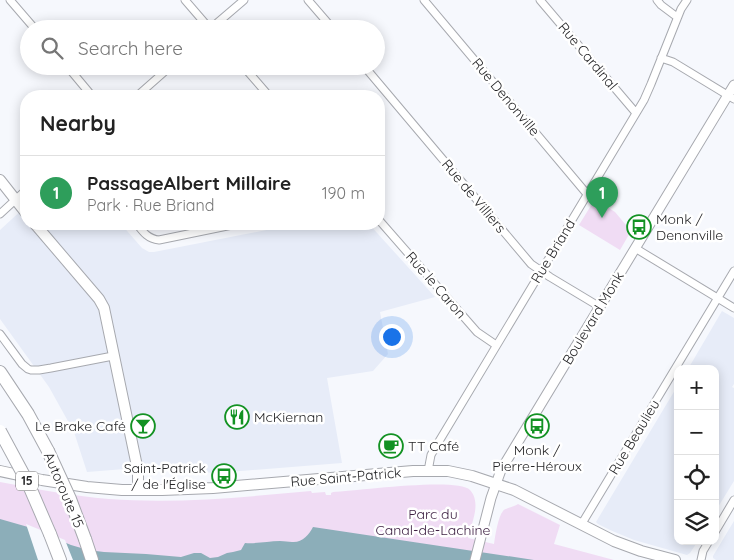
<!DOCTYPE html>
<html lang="en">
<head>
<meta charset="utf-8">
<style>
  body { margin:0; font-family:Quicksand,sans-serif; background:#f2f2f2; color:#222 }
  .controls { position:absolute; right:15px; bottom:15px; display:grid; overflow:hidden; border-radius:10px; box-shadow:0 2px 12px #0003 }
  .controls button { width:45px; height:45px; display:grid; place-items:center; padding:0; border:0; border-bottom:1px solid #e0e0e0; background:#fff; color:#222; font:25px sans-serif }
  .you { position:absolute; left:391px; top:336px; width:18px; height:18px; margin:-12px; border:4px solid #fff; border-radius:50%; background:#1a73e8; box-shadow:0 0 0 8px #1a73e833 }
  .badge { display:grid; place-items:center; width:32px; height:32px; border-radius:50%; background:#2563eb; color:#fff; font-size:16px; font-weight:700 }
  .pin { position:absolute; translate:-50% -41px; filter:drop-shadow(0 1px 2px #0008) }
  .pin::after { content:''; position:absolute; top:26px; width:18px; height:15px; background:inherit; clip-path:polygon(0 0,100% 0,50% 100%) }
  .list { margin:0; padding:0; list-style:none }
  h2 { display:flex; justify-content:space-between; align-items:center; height:65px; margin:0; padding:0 20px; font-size:21px }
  h2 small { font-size:16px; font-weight:400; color:#767676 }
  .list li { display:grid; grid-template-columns:32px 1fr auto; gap:15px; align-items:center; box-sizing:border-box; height:75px; padding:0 20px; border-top:1px solid #e0e0e0 }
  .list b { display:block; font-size:19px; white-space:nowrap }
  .list p { margin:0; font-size:16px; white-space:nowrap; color:#767676 }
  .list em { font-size:16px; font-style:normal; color:#767676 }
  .icon { flex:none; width:28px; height:28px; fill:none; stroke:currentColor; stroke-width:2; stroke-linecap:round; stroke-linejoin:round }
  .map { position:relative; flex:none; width:734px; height:560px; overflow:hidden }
  .search { position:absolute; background:#fff; box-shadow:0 2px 12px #0003; left:20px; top:20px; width:365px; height:55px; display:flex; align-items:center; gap:12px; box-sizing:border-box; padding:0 18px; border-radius:28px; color:#767676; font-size:19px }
  .panel { position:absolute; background:#fff; box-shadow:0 2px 12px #0003; left:20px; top:90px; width:365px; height:140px; border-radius:20px }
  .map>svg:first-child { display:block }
  .built { fill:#e7ecf8 }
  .green { fill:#f0dcf4 }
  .water { fill:#8caeb9 }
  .pier { fill:#f6f8fd }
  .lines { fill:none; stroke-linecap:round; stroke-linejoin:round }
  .minor-casing { stroke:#a7a9af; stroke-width:9 }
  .tertiary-casing { stroke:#a7a9af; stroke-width:11 }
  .secondary-casing { stroke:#a7a9af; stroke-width:12 }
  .motorway-casing { stroke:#a7a9af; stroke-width:14 }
  .minor { stroke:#fff; stroke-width:7 }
  .tertiary { stroke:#fff; stroke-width:9 }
  .secondary { stroke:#fff; stroke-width:10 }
  .motorway { stroke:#fff; stroke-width:12 }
  .motorway-bridge-casing { stroke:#a7a9af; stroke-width:14; stroke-linecap:butt }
  .motorway-bridge { stroke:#fff; stroke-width:12 }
  .labels { text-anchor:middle; stroke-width:5; stroke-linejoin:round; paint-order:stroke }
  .shield { fill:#fff; stroke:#676768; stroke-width:1 }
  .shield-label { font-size:12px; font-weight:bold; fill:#262628 }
  .street-label { font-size:14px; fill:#262628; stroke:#fff }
  .poi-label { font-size:14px; fill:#262628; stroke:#fff; text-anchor:start }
  .park-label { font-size:14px; fill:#3f2244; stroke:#fff }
</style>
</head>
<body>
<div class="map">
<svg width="734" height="560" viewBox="0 0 734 560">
  <rect width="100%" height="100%" fill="#f6f8fd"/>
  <path class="built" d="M26,206v18h95l21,24 7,4h5l143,-28h72l66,73 -55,15 8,42 -15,17 -46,7 15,85 -126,10 -31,-2 -35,-4 -63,5 -13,-40 -25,-45 -49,-68v-89z
    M722,311l12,7v66l-2,3 2,1v93l-19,31v-143h-27z
    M678,385v156h20l-8,12 -3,2 -53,-15 -24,-10 -12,-6 -2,-2z
    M734,521v39h-18l-3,-2v-2z"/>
  <path class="green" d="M595,199l20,13 16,19 -11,19 -41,-25z
    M0,482c36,7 72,14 109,17 68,5 135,-2 202,-8l1,2 13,-1 1,3h5v-2l2,-1c23,-1 125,-15 137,-2 12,13 1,34 -2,48l26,6c1,-8 4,-27 9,-33 2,-3 11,-4 15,-7l42,21 -6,19 60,16h-614z"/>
  <path class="water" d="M0,519l28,8 43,18 17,5 16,2 42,2 35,3 13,-4h7l9,5 8,-1 9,-4 6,-1 8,-2 4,-7c12,1 23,-2 35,-2 5,0 8,1 12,1 10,1 17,-7 21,-15l221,33h-534z"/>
  <path class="pier" d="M26,524l39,16 8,20h-35z"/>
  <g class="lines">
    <g class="minor-casing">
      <path id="minor" d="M10,0l25,29
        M185,0l25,29
        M308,0l25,29
        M424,0l163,194
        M540,0l96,113
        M657,0l4,5 16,12
        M212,29l4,-5 28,-24
        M661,58l12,4 61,37
        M67,66l25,30
        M243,66l26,30
        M364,66l167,198 19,13 50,30
        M137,96l34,-30
        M0,214l26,-24
        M379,220l98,112 19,13
        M137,224c6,8 11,15 22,16l78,-16
        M635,248l99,60
        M0,334l22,30 6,5 3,1h8l12,-2 62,-12
        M428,471l3,-16 4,-7 209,-348 7,-16 30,-75 6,-9
        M581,525l153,-254
        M715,532l19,-32
        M701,560l2,-9 6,-10"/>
    </g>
    <g class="tertiary-casing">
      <path id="tertiary" d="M475,560l16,-62 10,-28 233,-385"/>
    </g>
    <g class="secondary-casing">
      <path id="secondary" d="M0,180l26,33
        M35,224l64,75 5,9 34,163v19
        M0,471l42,9 45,7 35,3h40l51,-2 200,-17h35l24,5 42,14 100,51 27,10 34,9"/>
    </g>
    <g class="motorway-casing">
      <path id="motorway" d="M0,372l28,42 20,37
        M50,534l10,26
        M85,539l7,21"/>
    </g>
    <use href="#minor" class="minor"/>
    <use href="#tertiary" class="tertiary"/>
    <use href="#secondary" class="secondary"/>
    <use href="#motorway" class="motorway"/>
    <g class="motorway-bridge-casing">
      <path id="motorway-bridge" d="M0,431l28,52 22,51
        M48,451l22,48 15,40"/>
    </g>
    <use href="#motorway-bridge" class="motorway-bridge"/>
  </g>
  <defs>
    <g id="bus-ring" transform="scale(1.25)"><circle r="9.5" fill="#fff" stroke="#139223" stroke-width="1.5"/><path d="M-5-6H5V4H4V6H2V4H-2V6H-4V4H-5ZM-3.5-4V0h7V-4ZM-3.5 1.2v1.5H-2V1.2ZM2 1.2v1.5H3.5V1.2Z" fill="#139223"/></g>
    <g id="restaurant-ring" transform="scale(1.25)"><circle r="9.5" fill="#fff" stroke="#139223" stroke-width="1.5"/><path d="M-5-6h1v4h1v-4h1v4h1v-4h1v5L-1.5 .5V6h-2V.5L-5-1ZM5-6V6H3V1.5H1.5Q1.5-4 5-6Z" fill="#139223"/></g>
    <g id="bar-ring" transform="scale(1.25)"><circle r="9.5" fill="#fff" stroke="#139223" stroke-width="1.5"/><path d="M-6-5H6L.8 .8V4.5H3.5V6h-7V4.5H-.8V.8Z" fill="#139223"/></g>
    <g id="cafe-ring" transform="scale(1.25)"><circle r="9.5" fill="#fff" stroke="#139223" stroke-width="1.5"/><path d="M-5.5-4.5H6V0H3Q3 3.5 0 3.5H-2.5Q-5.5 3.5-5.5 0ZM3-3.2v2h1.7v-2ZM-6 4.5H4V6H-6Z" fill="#139223"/></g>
  </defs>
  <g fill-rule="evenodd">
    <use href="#bus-ring" x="639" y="227"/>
    <use href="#restaurant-ring" x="237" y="417"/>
    <use href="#bar-ring" x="143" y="426"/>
    <use href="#bus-ring" x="537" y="426"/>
    <use href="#cafe-ring" x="391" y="446"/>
    <use href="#bus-ring" x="224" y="476"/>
  </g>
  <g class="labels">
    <rect class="shield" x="16" y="471.5" width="22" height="19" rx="4"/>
    <g class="shield-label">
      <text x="27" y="485">15</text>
    </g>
    <g class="street-label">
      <text transform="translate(588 56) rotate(50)" y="5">Rue Cardinal</text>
      <text transform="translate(506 97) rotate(50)" y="5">Rue Denonville</text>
      <text transform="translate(474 196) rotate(50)" y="5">Rue de Villiers</text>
      <text transform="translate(553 251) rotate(-59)" y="5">Rue Briand</text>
      <text transform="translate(436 285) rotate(49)" y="5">Rue le Caron</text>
      <text transform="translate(593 318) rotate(-59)" y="5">Boulevard Monk</text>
      <text transform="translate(634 437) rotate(-59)" y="5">Rue Beaulieu</text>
      <text transform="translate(346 477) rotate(-5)" y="5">Rue Saint-Patrick</text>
      <text transform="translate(64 490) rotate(67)" y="5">Autoroute 15</text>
    </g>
    <g class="poi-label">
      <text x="656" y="224">Monk /<tspan x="656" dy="16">Denonville</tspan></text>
      <text x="254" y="422">McKiernan</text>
      <text x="126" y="431" text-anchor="end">Le Brake Café</text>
      <text x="408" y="451">TT Café</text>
      <text x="537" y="455" text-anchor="middle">Monk /<tspan x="537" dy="16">Pierre-Héroux</tspan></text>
      <text x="206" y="473" text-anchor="end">Saint-Patrick<tspan x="206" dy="16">/ de l'Église</tspan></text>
    </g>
    <g class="park-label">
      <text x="433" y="519">Parc du<tspan x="433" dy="16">Canal-de-Lachine</tspan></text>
    </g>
  </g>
</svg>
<div class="controls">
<button>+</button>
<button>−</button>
<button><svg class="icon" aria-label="locate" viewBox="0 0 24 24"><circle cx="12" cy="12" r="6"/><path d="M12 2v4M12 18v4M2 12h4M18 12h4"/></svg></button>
<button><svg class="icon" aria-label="layers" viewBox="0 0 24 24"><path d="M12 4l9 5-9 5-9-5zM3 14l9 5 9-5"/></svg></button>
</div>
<div class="you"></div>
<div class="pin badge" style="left:602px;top:218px;background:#2e9e5b">1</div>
<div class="search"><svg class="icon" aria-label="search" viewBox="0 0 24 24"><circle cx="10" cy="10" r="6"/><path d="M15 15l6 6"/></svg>Search here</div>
<section class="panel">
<h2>Nearby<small></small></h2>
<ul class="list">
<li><span class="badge" style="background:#2e9e5b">1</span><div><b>PassageAlbert Millaire</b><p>Park · Rue Briand</p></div><em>190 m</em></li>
</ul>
</section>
</div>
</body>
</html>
